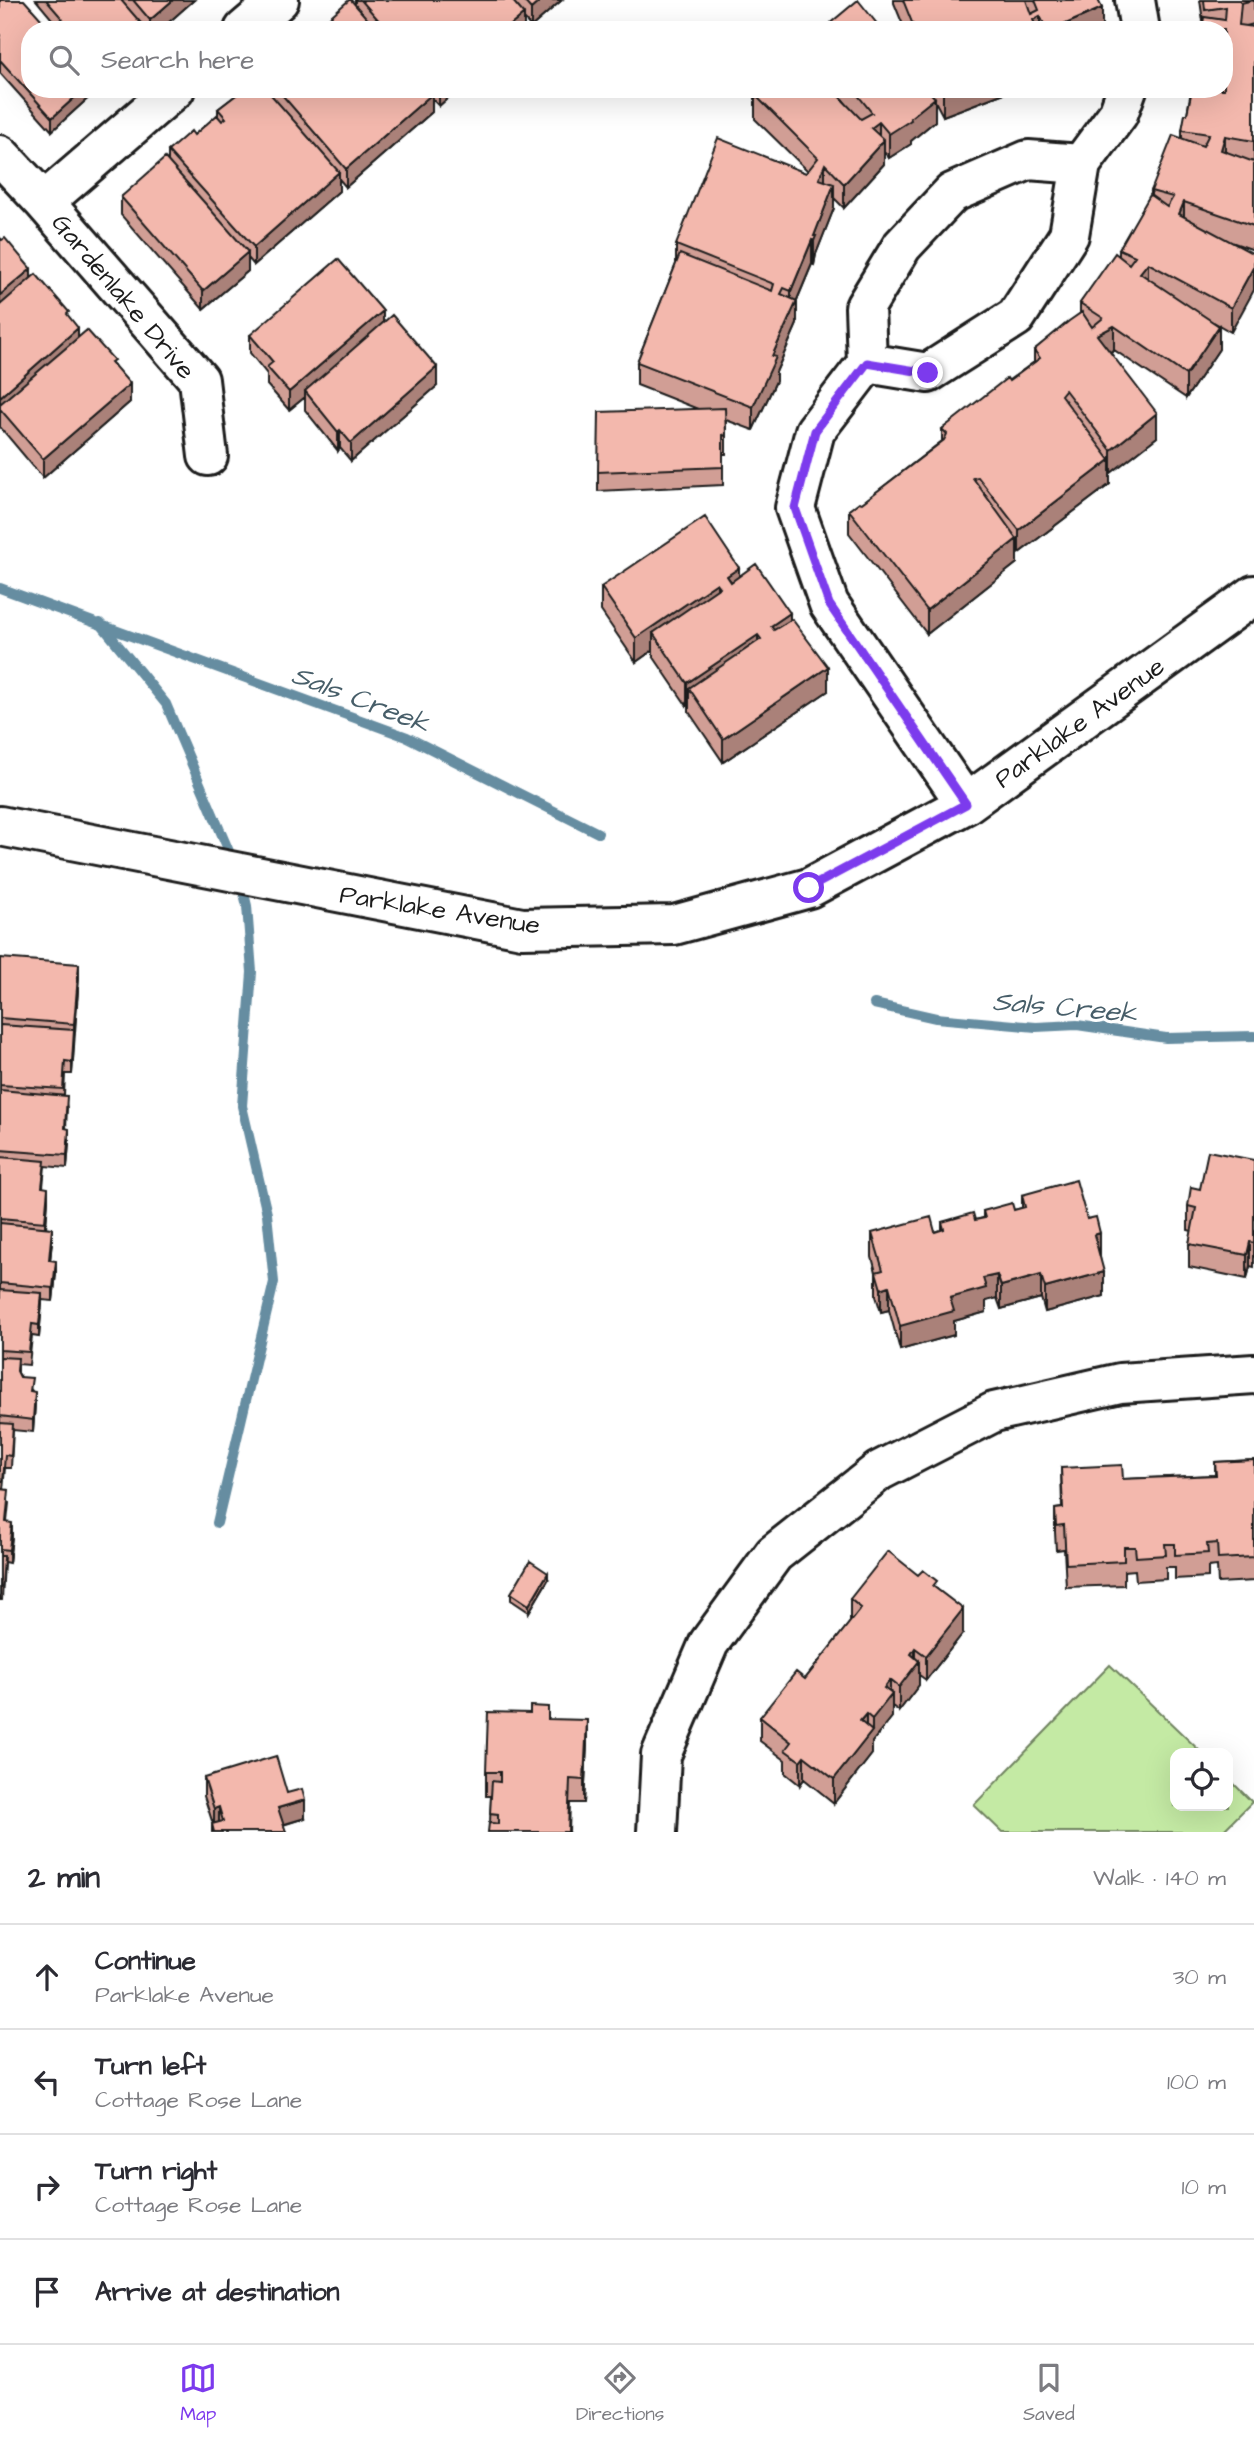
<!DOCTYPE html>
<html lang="en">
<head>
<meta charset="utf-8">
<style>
  body { margin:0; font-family:"Architects Daughter",sans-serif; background:#f7f7f7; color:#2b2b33 }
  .controls { position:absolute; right:21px; bottom:21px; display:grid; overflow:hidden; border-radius:14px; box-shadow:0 7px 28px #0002 }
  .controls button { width:63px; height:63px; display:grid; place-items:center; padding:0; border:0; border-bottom:2px solid #e1e1e2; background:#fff; color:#2b2b33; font:35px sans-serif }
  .stop { position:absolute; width:21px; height:21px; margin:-16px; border:5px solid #7c3aed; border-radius:50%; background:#fff }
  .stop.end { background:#7c3aed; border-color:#fff; box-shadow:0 2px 7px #0008 }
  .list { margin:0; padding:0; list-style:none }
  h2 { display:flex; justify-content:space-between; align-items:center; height:91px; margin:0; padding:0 28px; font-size:30px }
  h2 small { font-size:23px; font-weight:400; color:#7c7c81 }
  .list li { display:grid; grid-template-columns:46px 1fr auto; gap:21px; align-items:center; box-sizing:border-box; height:105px; padding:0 28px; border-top:2px solid #e1e1e2 }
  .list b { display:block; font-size:26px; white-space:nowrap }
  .list p { margin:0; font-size:23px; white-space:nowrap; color:#7c7c81 }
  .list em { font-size:23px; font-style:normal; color:#7c7c81 }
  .icon { flex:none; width:38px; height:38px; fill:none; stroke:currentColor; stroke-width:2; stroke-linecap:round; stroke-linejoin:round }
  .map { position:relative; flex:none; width:1254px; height:1832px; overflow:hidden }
  .search { position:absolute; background:#fff; box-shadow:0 7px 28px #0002; left:21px; right:21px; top:21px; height:77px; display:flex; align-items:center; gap:18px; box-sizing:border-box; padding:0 24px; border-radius:28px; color:#7c7c81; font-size:26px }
  .sheet { height:511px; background:#fff }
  nav { display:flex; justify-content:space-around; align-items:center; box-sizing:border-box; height:98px; border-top:2px solid #e1e1e2; background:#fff; font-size:19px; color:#7c7c81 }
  nav a { display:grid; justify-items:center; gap:4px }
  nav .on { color:#7c3aed }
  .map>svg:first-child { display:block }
  .green { fill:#c4eaa4; stroke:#708360; stroke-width:2 }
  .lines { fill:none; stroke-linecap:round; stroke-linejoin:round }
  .stream { stroke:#668da1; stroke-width:10 }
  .minor-casing { stroke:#1c1c1c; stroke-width:44 }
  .minor { stroke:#fff; stroke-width:38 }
  .wall { fill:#d19e95; stroke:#1c1c1c; stroke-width:2 }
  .shaded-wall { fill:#aa8179; stroke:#1c1c1c; stroke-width:2 }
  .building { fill:#f3b8ad; stroke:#1c1c1c; stroke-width:2 }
  .route { stroke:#7c3aed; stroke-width:9 }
  .labels { text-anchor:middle; stroke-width:6; stroke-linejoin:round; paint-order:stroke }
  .street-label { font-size:26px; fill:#1c1c1c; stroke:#fff }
  .water-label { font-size:28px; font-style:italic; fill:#475e69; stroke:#fff }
</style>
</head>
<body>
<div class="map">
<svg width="1254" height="1832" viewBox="0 0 1254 1832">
  <rect width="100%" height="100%" fill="#fff"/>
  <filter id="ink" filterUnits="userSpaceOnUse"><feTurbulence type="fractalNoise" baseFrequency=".0143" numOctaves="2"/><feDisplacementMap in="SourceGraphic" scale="14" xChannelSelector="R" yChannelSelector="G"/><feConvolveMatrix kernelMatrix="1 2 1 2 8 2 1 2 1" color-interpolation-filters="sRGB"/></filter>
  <g filter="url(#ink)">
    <path class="green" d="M1110,1665l92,88h-27v53h53v-28l24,24 -30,30h-220l-28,-27z"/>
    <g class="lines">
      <path class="stream" d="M0,588l407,149 191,96
        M100,623l66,81 68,159
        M874,1004l62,14 100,9 41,-2 89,13 88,-2
        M217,1523l57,-241 -7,-68 -25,-108 10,-134 -5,-66 -6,-25"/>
      <g class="minor-casing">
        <path id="minor" d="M1135,0l5,30
          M244,30l35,-30
          M0,155l44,47 155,178 9,76
          M1081,164l37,-50 9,-25
          M44,202l131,-113
          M867,363l61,10 88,-56 53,-82 12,-71 -53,-4 -76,33 -50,53 -37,61 2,56 -52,68 -20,77 34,96 137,200
          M0,826l522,102 152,-3 135,-37 157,-84 288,-209
          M657,1832l4,-77 48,-112 65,-89 105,-83 115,-59 126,-29 134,-9"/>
      </g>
      <use href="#minor" class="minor"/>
    </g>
    <path class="wall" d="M0,0l95,89v3l-43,39 -52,-58z
      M36,0h158l-34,30h-99z
      M355,0h207l-31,27 -7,-8v11h-209l40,-25z
      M894,0h204l4,30h-197l-11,-27z
      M1200,0h54v24l-8,2 8,1v223l-20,-7 -3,89 -16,-9 4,26 -33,49 -72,-48 -4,2 47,85 -46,36 -1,-1v12l-91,69 -2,-1v11l-90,71 -78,-101v-23l13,-7 80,-62v-12l92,-67v-12l46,-36v-11l39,-47v-7l32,-52v-6l31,-53v-8l5,-16 16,-93z
      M244,89h214l-19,17 -7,-7v13l-86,75 -7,-8v12l-85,74 -6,-7v13l-45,38 -82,-94v-18l47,-35v-11l26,-16 24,-19v-7z
      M835,89h180l-72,27 -8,-15v20l-24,20v3l-22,14 -5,-6v12l-40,44 -10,-10v10l-18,46 -2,11 -2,-1 -15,36v24l-21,48v9l-23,49 -27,-10v34h-3v31l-125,6v-19l100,-63 -61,-24v-23l39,-98v-19l130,-72 2,-2 -53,-52v-24l92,10z
      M0,238l31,40 38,39 9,20 36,28 16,37 -87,76 -43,-51z
      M383,322l54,64 -86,75 -11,-13 -2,3 -33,-41v-13l-16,13 -22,-25v-11l-17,-21v-18z
      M739,576l51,44 38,71 -105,71 -34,-50v-7l-2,1 -34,-50v-6l-17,12 -35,-51v-24z
      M0,958l79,19 -7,97h-7l-1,21 3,13 -1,21 3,13 -2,26 -22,-2 -2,21 5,13 -2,28 6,13 -2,19 6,13 -3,28 -11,-1 -3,37 -7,-1 -3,29 -11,-1v9l14,18 3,13 -2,28 -20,-2 -2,38h-6l-2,22 6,13 -2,19 5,14 -3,27 -5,-1 -2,38h-2z
      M1254,1160v107l-4,-1 -3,13 -58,-12v-23l3,-13 -4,-1v-24l12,-17z
      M1022,1195l65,24 13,38 4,39 -59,16 -4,-14 -40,11 -4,-11 -11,3v11l-32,9v14l-54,15 -11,-40 -8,2 -5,-16v-24l-4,-15v-24l63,-1 7,-2v-8l33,-2 8,-2v-7l31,-1 8,-2z
      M1254,1460v121l-36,2 -1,-17 -9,1v10l-33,2v-12h-9v12l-30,2 -1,-11 -11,1v14l-58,2 -2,-38 -8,1 -1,-18v-23l7,-1 -1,-40 62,11 92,-4v-13z
      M548,1580l-19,32 -18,-12v-7z
      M937,1589l26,44 -37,47 -7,-5v10l-20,26 -7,-5v11l-20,25v12l-38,49 -30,-24 -4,6 -15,-12v-13l-25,-19v-24l45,-38 45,-57v-23z
      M548,1719l39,25 -3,59h-14l-1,29 -79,-9 1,-27h-5v-24z
      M204,1778l83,15 18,25 -22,7 3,7h-74v-8h1l-9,-28z"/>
    <path class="shaded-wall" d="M173,0h21l-34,30h-10v-10z
      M541,0h21l-31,27v-18z
      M1102,8v22h-50z
      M524,14v16h-19z
      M1040,16v14h-7v-10z
      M84,89h11v3l-43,39v-13z
      M439,89h19l-19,17z
      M950,89h65l-72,27v-24z
      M432,94v18l-86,75v-18z
      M935,98v23l-24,20v3l-22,14v-24z
      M879,122v23l-8,-17z
      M1225,136v23l-4,-9z
      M884,140v24l-40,44v-24z
      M825,164v24l-6,-9z
      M339,172v19l-85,74v-18z
      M834,184v24l-18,46 -2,11v-29z
      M1184,202v24l-5,-12z
      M812,240v24l-18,43 3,-6v23l-21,48v9l-23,49v-23l19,-51 19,-42v-23z
      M248,252v19l-45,38v-18z
      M1148,263v24l-8,-14z
      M1254,266v24l-23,42v-24z
      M31,269v18l-31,27v-19z
      M383,311v18l-78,62v6l-16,13v-18z
      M1114,326v24l-17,9v-24z
      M1219,326v23l-33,49v-23z
      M78,328v18l-78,63v-12z
      M437,367v19l-86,75v-18z
      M130,384v18l-87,76v-19z
      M1157,413v24l-46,36v-23z
      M340,430v18l-2,3v-19z
      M1110,460v24l-91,69v-23z
      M1017,539v24l-90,71v-24z
      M739,568v24l-12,-16z
      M717,583v24l-64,26v17l-17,12v-24z
      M790,613v24l-19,12v-23z
      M758,635v24l-69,29v17l-2,1v-23z
      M828,667v24l-105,71v-23z
      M79,964v13l-5,60v-13z
      M74,1030v13l-2,31v-12z
      M69,1129v13l-2,26v-13z
      M48,1188v12l-3,34v-12z
      M52,1228v13l-3,32v-13z
      M1100,1233v24l-6,-22z
      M1250,1242v24l-3,13v-24z
      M56,1261v12l-3,28v-13z
      M1104,1272v24l-59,16v-24z
      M997,1275v23l-11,3v11l-32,9v14l-54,15v-24l50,-28 33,-20z
      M1041,1275v23l-40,11v-23z
      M889,1286v24l-8,2v-23z
      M42,1293v12l-3,32v-12z
      M35,1392v12l-2,28v-12z
      M12,1523v13l-3,27v-13z
      M548,1573v7l-19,32v-7z
      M963,1609v24l-37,47v-24z
      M915,1648v18l4,-5v24l-20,26v-24l12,-33z
      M890,1680v17l2,-3v23l-20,25v12l-38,49v-24l38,-48v-12l12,-31z
      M866,1714v24l-6,-17z
      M587,1720v24l-3,59v-23z
      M804,1756v23l-4,6v-24z
      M305,1800v18l-27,8v-18z
      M219,1807v19l-5,1v-18z"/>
    <path class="building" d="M0,0h24l27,30h-21v59h54l-32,29 -52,-58z
      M46,0h75l26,30h-75z
      M133,0h40l-23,20z
      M349,0h2l26,30h-62z
      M361,0h151l12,14 -19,16h-118z
      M523,0h18l-10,9z
      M858,0l24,30h-60z
      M903,0h123l5,14 8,-4 -4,-10h63l4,8 -50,22h-5l-7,-14 -7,4 5,10h-123z
      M1204,0h50l-13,3 -2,22 15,2v114l-29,-5 -4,14 33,12v64l-70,-24 -5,12 75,40v12l-23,42 -83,-45 -8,10 79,53 -33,49 -72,-49 -17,9 60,78 -46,37 -46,-60 -4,5 49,65 -91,70 -41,-53 -5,1 44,61 -90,71 -78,-100 10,-8 3,1 82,-63 3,-6 -5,-5 65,-51 2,3 31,-23 -6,-8 35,-29 13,-9 10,15 11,-9 -23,-15 35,-50 14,11 6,-8 -16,-7 31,-54 17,12 6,-10 -22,-6 22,-56 30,11 6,-12 -27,-4 3,-16h2l5,-25h32v-59h-22l2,-13 21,3 1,-13 -21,3z
      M244,89h22l73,83 -85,75 -86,-96 23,-20 3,4 23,-20 5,6 4,-3 -8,-9z
      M277,89h151l4,5 -86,75z
      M760,89h72l29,30 11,-6 -19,-24h74l8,9 -25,20 1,2 -22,14 -10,-12 -8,6 13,12 -40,44 -19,-20 -6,15 15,5 -20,52h2l-2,5 -2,-1 -21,51 -7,-3 -3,6 16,7 -25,55 4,1 -23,50 -116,-45 43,-108 92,37 2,-7 -98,-39 42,-107 88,35 12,-15 -63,-63z
      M165,158l83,94 -45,39 -82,-94z
      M0,238l2,2 3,-2 26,31 -31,26z
      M338,259l45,52 -94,81 -22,-25 6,-5 -23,-27z
      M36,274l33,38 -2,2 11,14 -78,69v-92z
      M392,315l45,52 -86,76 -11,-13 -2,2 -33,-41z
      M87,330l27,30 -3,2 19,22 -87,75 -43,-50v-5z
      M725,408l1,28 -3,-1v32l-125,5 1,-60z
      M705,517l34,51 -12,8 4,6 25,-18 34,49 -19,13 3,4 18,-11 36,48 -105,72 -34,-51 72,-49 -3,-4 -71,48 -34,-50 67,-46 -3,-4 -81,55 -35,-51z
      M0,958l79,6 -5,60 -74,-6z
      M0,1025l74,5 -2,32 -7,-1 -2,28 -63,-4z
      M0,1090l67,6 -2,32 4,1 -2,26 -67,-5z
      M1208,1151l46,9v83l-4,-1 -3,13 -58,-11 7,-36 -8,-2 3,-19 9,2z
      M0,1157l45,4 -3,26 6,1 -3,34 -45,-4z
      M1076,1180l11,39 9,-2 4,16 -6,2 10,37 -59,16 -4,-13 -40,11 -4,-11 -14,3 3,10 -36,10 4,13 -54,15 -11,-40 -8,3 -5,-17 7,-2 -11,-37 59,-16 4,15 9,-3 -2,-7 31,-9 2,7 10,-2 -2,-7 29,-8 2,7 11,-3 -3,-12z
      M0,1223l52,5 -3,32 7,1 -3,27 -53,-5z
      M0,1290l42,3 -3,32 -7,-1 -3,28 -29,-2z
      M0,1357l18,1 -1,13 3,6 12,1 -2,13 5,1 -2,28 -33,-4z
      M0,1423l13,1 -2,32 -6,-1 -2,26h-3z
      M1254,1460v97l-36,2 -1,-16 -10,1 1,9 -33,2v-11h-10l1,11 -30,2 -1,-10h-11v14l-58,3 -2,-39 -8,1 -1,-17 8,-1 -2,-40 61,-3 1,14 93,-4 -1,-13z
      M0,1489l9,1 -3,32 6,1 -3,27 -9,-1z
      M888,1551l30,24 5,-5 14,11 -4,5 30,23 -37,47 -11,-8 -4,6 8,7 -20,26 -9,-7 -6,8 8,6 -20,25 -6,-5 -6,7 12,10 -38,48 -30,-23 -4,5 -15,-11 6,-8 -31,-25 36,-45 9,7 56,-71 -11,-9z
      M0,1556h4l-2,32 -2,-1z
      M530,1561l18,12 -19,32 -18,-12z
      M530,1706l18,1v12l39,1 -3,60 -14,-1 -2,53h-80l1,-9 9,1v-10l-8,-1 2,-32 8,1v-10h-14l2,-60 42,1z
      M276,1756l11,37 15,-4 3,11 -27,8 8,24h-72l-2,-8 11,-3 -4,-14 -5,2 -10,-31z"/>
  </g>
  <g class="lines" filter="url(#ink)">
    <path class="route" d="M809,888l157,-84 -137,-200 -34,-96 20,-77 52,-68 61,10"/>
  </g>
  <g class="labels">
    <g class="street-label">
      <text transform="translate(124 296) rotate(50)" y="9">Gardenlake Drive</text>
      <text transform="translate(1079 722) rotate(-36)" y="9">Parklake Avenue</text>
      <text transform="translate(440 909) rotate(9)" y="9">Parklake Avenue</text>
    </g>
    <g class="water-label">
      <text transform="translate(361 698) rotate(21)" y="10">Sals Creek</text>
      <text transform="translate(1065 1006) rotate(5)" y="10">Sals Creek</text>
    </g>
  </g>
</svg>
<div class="controls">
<button><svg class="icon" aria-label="locate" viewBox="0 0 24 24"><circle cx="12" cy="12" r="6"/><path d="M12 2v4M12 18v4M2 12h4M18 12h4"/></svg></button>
</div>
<div class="stop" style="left:809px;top:888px"></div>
<div class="stop end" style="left:928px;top:373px"></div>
<div class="search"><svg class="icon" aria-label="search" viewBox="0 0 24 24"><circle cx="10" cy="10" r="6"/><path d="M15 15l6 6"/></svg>Search here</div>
</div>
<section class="sheet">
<h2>2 min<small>Walk · 140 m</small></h2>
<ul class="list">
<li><svg class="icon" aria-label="ahead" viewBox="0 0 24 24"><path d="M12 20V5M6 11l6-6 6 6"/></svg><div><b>Continue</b><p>Parklake Avenue</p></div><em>30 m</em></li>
<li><svg class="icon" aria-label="left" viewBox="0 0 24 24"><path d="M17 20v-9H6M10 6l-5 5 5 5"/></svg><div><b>Turn left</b><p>Cottage Rose Lane</p></div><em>100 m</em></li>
<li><svg class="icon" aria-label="right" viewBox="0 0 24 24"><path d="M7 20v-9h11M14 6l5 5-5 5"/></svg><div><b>Turn right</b><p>Cottage Rose Lane</p></div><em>10 m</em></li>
<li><svg class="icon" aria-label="arrive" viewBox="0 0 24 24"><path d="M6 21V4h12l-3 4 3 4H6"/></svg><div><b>Arrive at destination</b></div></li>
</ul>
</section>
<nav>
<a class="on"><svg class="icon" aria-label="map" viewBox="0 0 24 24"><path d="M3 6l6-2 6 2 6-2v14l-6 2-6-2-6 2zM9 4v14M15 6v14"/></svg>Map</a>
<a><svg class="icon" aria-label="directions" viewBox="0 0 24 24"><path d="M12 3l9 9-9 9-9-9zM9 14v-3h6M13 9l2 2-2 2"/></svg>Directions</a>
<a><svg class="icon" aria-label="saved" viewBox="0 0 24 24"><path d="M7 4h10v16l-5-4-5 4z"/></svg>Saved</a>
</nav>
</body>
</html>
